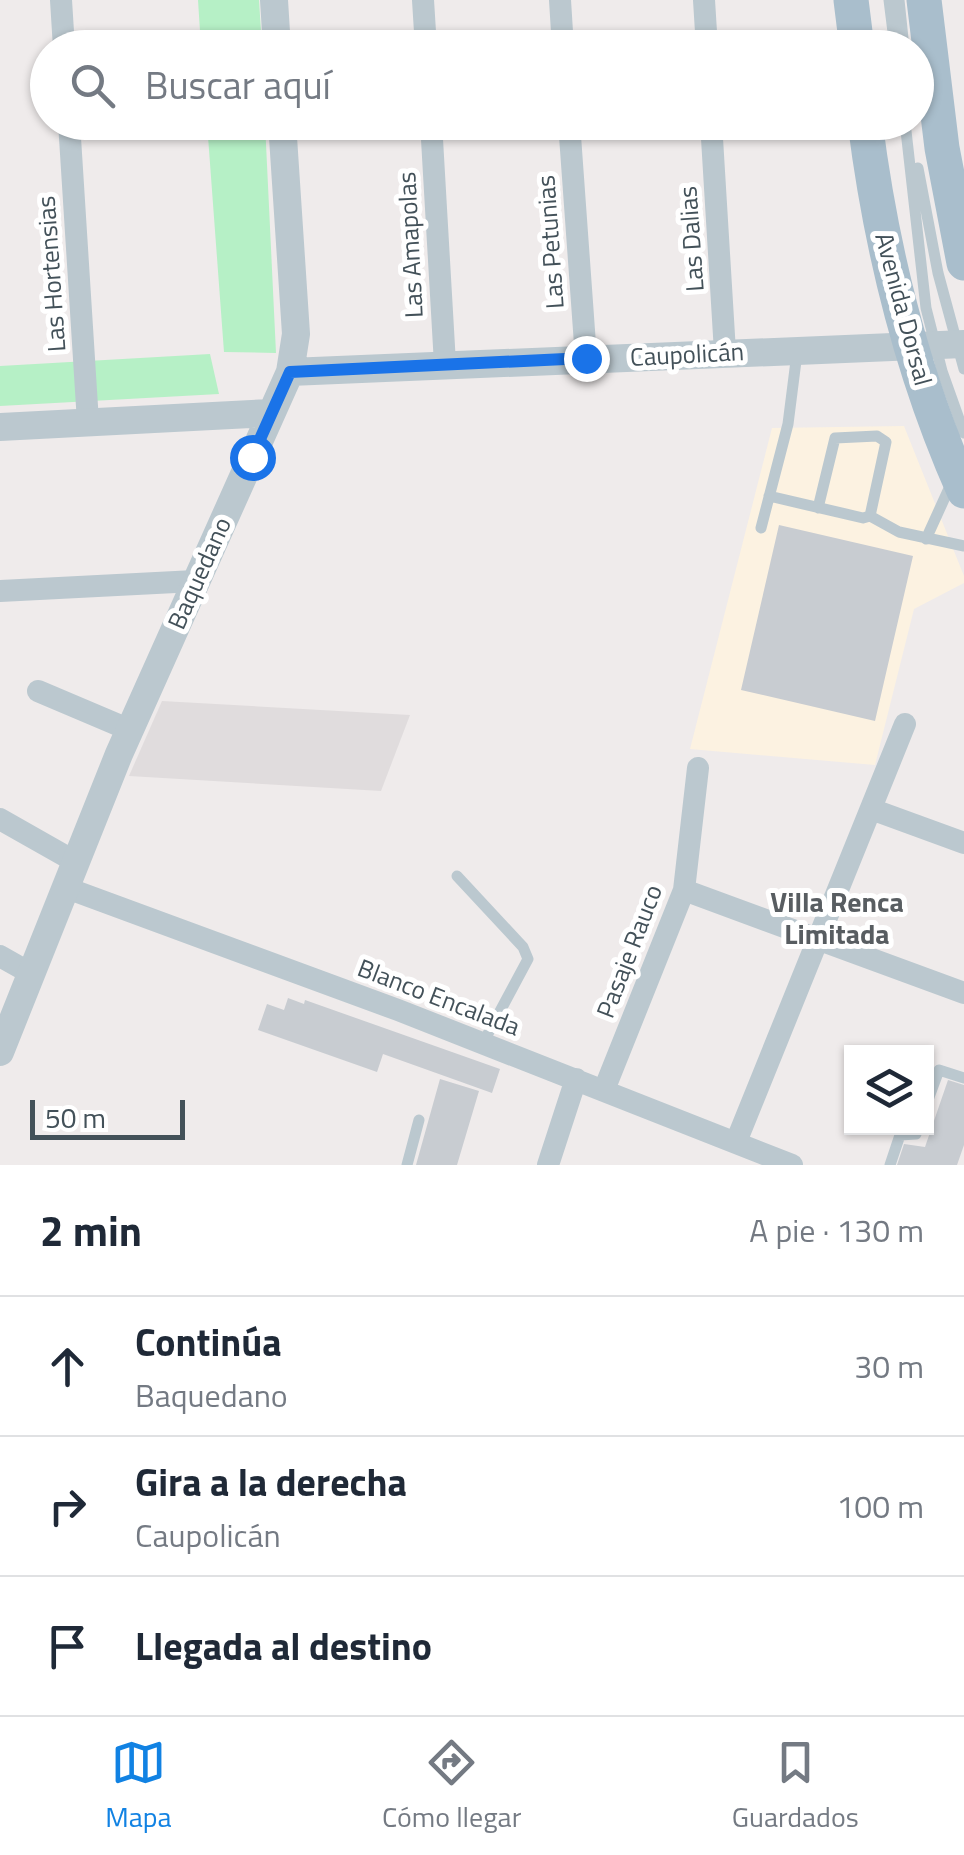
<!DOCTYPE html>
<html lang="es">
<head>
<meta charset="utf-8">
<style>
  body { margin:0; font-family:"Titillium Web",sans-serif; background:#f6f6f7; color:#1f2937 }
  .controls { position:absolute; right:30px; bottom:30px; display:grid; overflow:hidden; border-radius:0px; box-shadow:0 2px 8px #0004 }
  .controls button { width:90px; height:90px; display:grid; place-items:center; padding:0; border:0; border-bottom:2px solid #e0e1e3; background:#fff; color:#1f2937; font:50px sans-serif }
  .scale { position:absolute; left:30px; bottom:25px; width:155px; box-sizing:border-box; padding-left:10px; border:5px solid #435159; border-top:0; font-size:28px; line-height:35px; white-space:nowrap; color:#435159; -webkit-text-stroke:8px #fff; paint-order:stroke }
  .stop { position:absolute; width:30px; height:30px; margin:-22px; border:8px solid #1a73e8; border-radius:50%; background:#fff }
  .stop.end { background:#1a73e8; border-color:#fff; box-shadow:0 2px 10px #0008 }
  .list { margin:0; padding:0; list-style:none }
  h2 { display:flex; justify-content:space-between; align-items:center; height:130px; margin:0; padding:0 40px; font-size:42px }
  h2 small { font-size:32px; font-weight:400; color:#747a83 }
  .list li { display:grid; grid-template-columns:65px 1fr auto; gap:30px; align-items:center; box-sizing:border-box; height:140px; padding:0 40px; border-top:2px solid #e0e1e3 }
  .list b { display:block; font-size:38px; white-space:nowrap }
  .list p { margin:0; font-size:32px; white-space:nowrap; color:#747a83 }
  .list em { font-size:32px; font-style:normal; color:#747a83 }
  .icon { flex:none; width:55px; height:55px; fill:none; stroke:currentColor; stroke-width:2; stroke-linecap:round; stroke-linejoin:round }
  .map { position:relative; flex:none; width:964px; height:1165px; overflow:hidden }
  .search { position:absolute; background:#fff; box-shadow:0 2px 8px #0004; left:30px; right:30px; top:30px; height:110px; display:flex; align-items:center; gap:25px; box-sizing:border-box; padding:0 35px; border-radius:55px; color:#747a83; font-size:38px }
  .sheet { height:550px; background:#fff }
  nav { display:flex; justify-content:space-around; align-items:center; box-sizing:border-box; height:140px; border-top:2px solid #e0e1e3; background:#fff; font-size:28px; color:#747a83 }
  nav a { display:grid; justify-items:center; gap:5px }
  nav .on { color:#1182e3 }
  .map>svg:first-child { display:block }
  .commercial { fill:#fcf2e1 }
  .education { fill:#e0dcdd }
  .green { fill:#b6f0c6 }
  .building { fill:#c8ccd1 }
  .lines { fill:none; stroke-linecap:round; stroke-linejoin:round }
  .service { stroke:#bbc8cf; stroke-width:11 }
  .minor { stroke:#bbc8cf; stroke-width:22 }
  .tertiary { stroke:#bbc8cf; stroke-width:28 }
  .primary { stroke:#a9becc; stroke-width:35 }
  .route { stroke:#1a73e8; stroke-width:12 }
  .labels { text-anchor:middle; stroke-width:10; stroke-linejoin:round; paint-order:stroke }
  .street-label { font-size:25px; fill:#435159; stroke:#fff }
  .neighbourhood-label { font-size:28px; font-weight:bold; fill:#585d61; stroke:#fff }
</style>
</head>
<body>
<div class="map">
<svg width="964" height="1165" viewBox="0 0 964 1165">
  <rect width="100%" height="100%" fill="#efebeb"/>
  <path class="commercial" d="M904,426l60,150v7l-50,26 -39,156 -185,-16 82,-321z"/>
  <path class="education" d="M162,701l248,14 -29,76 -252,-15z"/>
  <path class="green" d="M198,0h61l3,47h-61z
    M207,123h58l11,230 -52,-1z
    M210,354l9,40 -219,12v-40z"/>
  <path class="building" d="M779,525l134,31 -38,165 -134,-31z
    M288,998l16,6 1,-4 195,69 -8,24 -109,-39 -6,18 -119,-42 9,-26 17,6z
    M440,1079l39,12 -22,74h-41z
    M948,1080l16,5v60l-7,20h-60l7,-21 21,3z"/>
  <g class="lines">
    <path class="service" d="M889,0l6,48
      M899,0l5,48
      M905,122l21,186 16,63 22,62
      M918,168l20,105 26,96
      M769,496l94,22 7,-2 16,-74 -9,-6 -42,2 -17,70
      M870,516l29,16 65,14
      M761,528l27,-104 9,-71
      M926,539l25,-55
      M457,876l66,71 5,12 -45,84
      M926,1105l13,-35 25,8
      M407,1165l12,-45
      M890,1165l10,-30 16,-1 2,-6"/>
    <path class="minor" d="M61,0l3,48
      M423,0l3,48
      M560,0l3,48
      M704,0l3,48
      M69,122l19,300
      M431,122l14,242
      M569,122l17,236
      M711,122l14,230
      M0,591l195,-10
      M38,691l92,39
      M871,809l93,34
      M0,819l74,42
      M64,887l334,123 394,155
      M684,890l280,103
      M0,956l30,17
      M604,1090l80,-200 14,-122
      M736,1142l169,-418
      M548,1165l28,-86"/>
    <path class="tertiary" d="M274,0l3,48
      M290,372l674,-28
      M0,427l271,-14
      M0,1052l119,-298 171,-382 6,-38 -14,-212"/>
    <path class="primary" d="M851,0l6,48
      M924,0l18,148 22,115
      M865,122c16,127 47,252 99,369"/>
  </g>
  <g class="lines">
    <path class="route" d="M252,457l38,-85 296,-14"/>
  </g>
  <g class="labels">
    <g class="street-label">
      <text transform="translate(691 239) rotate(-94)" y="9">Las Dalias</text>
      <text transform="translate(550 242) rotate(-94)" y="9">Las Petunias</text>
      <text transform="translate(410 245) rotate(-93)" y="9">Las Amapolas</text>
      <text transform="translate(51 274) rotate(-94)" y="9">Las Hortensias</text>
      <text transform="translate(904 309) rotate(75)" y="9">Avenida Dorsal</text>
      <text transform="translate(687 354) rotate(-3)" y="9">Caupolicán</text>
      <text transform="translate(199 573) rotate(-66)" y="9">Baquedano</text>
      <text transform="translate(629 951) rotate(-69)" y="9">Pasaje Rauco</text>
      <text transform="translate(439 997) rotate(21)" y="9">Blanco Encalada</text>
    </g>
    <g class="neighbourhood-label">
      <text x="837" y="912">Villa Renca<tspan x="837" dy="32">Limitada</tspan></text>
    </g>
  </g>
</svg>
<div class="controls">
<button><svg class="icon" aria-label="layers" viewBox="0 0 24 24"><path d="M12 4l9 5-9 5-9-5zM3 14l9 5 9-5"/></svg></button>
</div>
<div class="scale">50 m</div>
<div class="stop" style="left:252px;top:457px"></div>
<div class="stop end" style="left:586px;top:358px"></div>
<div class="search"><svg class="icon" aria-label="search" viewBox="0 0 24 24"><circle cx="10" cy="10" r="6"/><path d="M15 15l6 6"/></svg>Buscar aquí</div>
</div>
<section class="sheet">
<h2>2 min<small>A pie · 130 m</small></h2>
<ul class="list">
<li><svg class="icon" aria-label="ahead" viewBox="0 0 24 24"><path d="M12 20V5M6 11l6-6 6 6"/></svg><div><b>Continúa</b><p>Baquedano</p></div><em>30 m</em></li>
<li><svg class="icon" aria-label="right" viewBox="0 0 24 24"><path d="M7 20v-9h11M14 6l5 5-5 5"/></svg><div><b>Gira a la derecha</b><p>Caupolicán</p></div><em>100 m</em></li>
<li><svg class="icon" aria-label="arrive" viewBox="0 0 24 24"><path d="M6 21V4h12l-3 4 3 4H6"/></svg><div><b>Llegada al destino</b></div></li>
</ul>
</section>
<nav>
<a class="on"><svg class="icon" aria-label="map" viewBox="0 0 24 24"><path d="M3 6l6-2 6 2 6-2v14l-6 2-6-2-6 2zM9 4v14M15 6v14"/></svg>Mapa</a>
<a><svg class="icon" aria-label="directions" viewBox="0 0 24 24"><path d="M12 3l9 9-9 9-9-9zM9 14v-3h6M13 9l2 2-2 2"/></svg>Cómo llegar</a>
<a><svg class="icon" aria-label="saved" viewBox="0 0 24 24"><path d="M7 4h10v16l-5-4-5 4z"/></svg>Guardados</a>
</nav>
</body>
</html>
